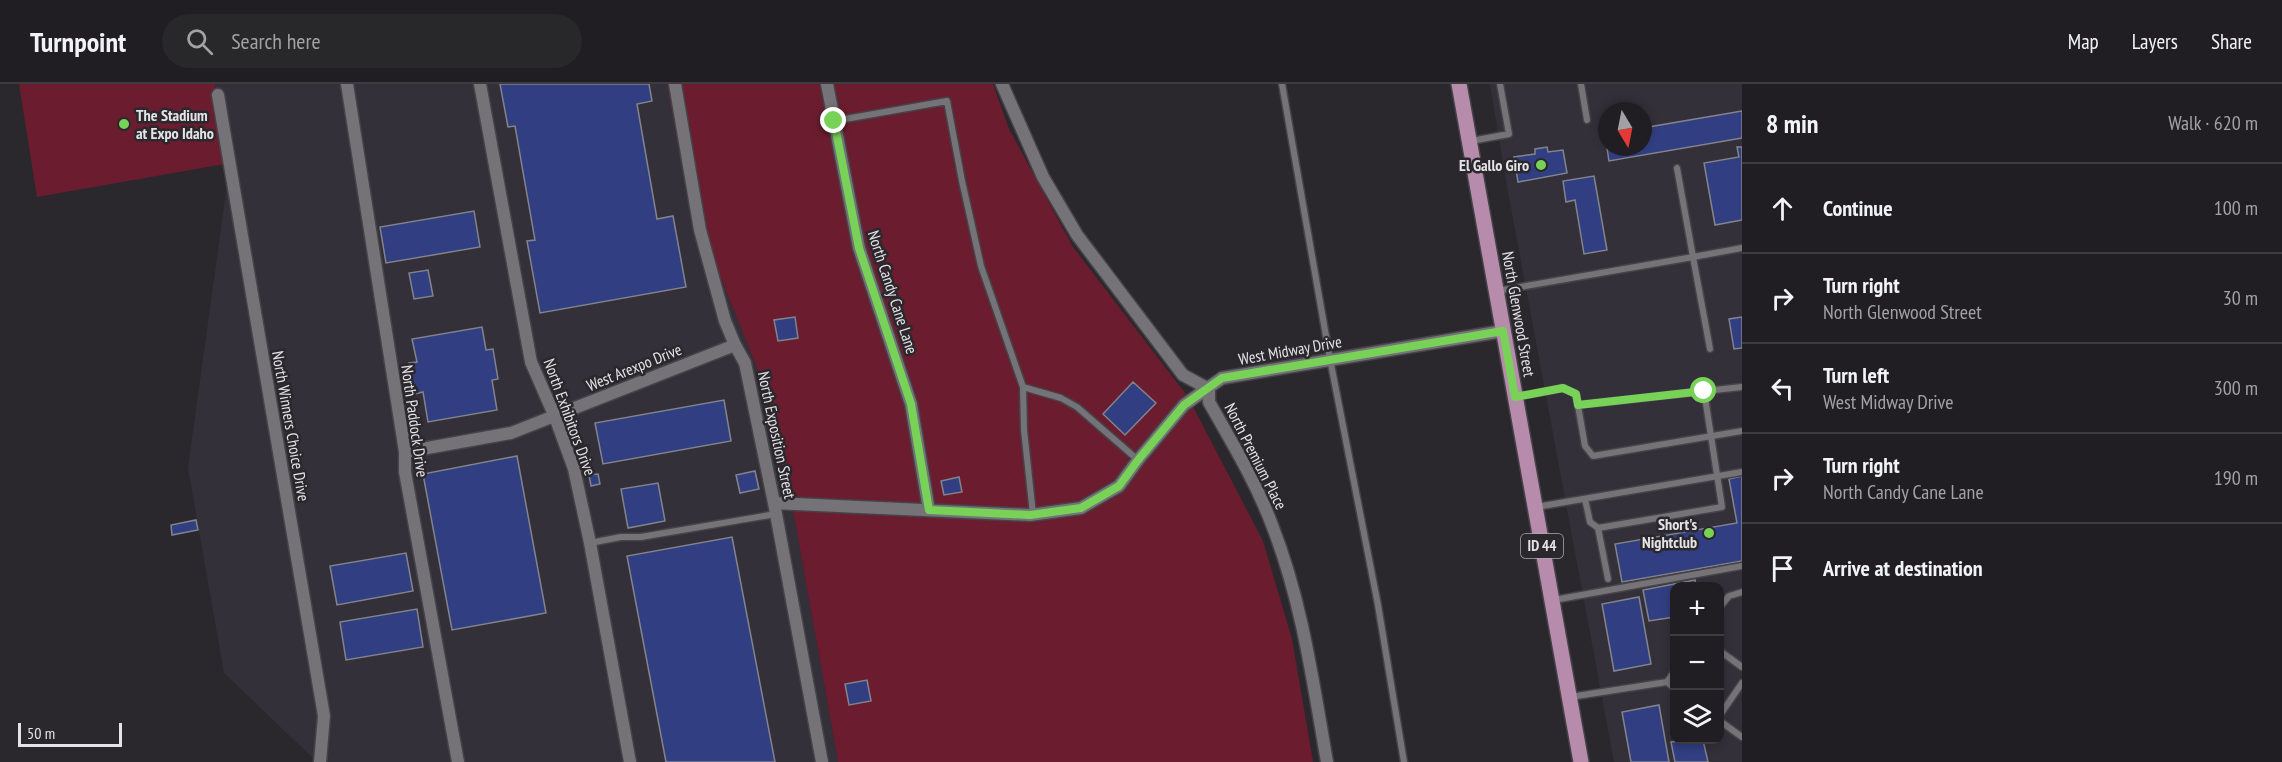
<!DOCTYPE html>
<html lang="en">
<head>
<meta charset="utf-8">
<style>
  body { margin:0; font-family:"PT Sans Narrow",sans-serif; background:#28272a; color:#f1f3f6 }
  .controls { position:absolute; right:18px; bottom:18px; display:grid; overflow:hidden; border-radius:12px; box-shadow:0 3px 9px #0003 }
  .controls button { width:54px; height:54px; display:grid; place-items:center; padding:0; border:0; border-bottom:2px solid #3d3c40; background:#201e22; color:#f1f3f6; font:30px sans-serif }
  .compass { position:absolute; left:1598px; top:18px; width:54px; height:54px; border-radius:50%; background:#201e22; box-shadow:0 3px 9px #0003; rotate:170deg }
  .scale { position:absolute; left:18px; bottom:15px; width:104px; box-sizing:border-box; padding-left:6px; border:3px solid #e4e3e6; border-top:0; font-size:16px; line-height:21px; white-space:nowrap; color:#e4e3e6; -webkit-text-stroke:4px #2a282d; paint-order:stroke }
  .stop { position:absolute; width:18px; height:18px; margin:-14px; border:4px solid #78d258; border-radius:50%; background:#fff }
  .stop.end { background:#78d258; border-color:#fff; box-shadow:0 2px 6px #0008 }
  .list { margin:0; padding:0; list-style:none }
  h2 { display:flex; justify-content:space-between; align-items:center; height:78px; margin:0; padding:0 24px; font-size:26px }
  h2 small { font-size:20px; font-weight:400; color:#a2a2a5 }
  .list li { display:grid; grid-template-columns:39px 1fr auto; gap:18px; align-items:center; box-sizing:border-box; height:90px; padding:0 24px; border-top:2px solid #3d3c40 }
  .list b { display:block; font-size:22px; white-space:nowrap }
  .list p { margin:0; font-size:20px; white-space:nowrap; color:#a2a2a5 }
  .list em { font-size:20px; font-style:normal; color:#a2a2a5 }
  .icon { flex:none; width:33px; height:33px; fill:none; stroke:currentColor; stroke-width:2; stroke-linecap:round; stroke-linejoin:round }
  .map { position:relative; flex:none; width:1742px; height:678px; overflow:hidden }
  header { display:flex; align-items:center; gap:36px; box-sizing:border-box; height:84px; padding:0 30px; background:#201e22; border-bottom:2px solid #3d3c40 }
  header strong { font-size:28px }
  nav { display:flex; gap:33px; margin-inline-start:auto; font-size:21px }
  .search { width:420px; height:54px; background:#28272a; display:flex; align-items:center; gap:15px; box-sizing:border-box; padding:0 21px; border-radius:33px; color:#a2a2a5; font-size:22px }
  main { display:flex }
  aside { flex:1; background:#201e22 }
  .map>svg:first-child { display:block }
  .built { fill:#34303a; fill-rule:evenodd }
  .green { fill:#6b1d2f }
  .building { fill:#313e81; stroke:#82848a; stroke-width:1.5 }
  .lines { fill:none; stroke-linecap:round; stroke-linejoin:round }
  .service-casing { stroke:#454347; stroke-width:9 }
  .minor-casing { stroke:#454347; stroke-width:15 }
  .primary-casing { stroke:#454347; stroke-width:18 }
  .service { stroke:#757278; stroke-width:6 }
  .minor { stroke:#757278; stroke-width:12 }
  .primary { stroke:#b78bac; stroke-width:15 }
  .route { stroke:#78d258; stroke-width:8 }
  .poi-dot { fill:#78d258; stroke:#2a282d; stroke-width:2 }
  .labels { text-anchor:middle; stroke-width:5; stroke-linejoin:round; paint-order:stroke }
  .shield { fill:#2a282d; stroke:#acabae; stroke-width:1.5 }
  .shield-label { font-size:15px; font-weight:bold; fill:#e4e3e6 }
  .poi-label { font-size:16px; font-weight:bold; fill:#e4e3e6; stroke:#2a282d; text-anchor:end }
  .street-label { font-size:16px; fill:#e4e3e6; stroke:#2a282d }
</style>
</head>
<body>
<header>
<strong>Turnpoint</strong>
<div class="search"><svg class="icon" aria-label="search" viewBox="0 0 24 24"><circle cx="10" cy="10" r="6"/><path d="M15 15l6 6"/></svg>Search here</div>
<nav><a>Map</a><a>Layers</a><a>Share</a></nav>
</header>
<main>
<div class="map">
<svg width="1742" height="678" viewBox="0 0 1742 678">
  <rect width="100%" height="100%" fill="#2a282d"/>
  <path class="built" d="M215,0h452l20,109 76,190 32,138 43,241h-521l-93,-89 -36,-205 42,-305z
    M1490,0h252v678h-128l-107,-576zM1607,27h36v36h-36zM1674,502h46v154h-46z"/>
  <path class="green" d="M19,0h196l15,79 -193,34z
    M667,0h326l16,45 64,118 115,150 75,144 29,98 21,123h-475l-43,-241 -32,-138 -76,-190z"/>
  <path class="building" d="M500,0h149l3,17 -15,3 20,115 16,-3 13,71 -146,26 -13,-72 8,-1 -20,-114 -7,1z
    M1742,27v27l-133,23 -4,-26h2v12h36v-19z
    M1547,63l1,5 15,-2 4,23 -49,9 -4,-25 21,-3v-5z
    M1737,63h5v73l-27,5 -11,-62 35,-6z
    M1594,92l13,74 -23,4 -9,-54 -9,2 -3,-21z
    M474,127l6,36 -94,16 -6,-36z
    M428,186l5,26 -19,3 -5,-26z
    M795,233l3,21 -20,3 -4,-21z
    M1742,233v31l-8,1 -5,-30z
    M482,243l4,23 7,-1 5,30 -6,1 5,30 -69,12 -5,-30 -9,2 -5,-31 8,-1 -5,-23z
    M1133,298l23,21 -31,32 -22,-21z
    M724,316l7,41 -128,23 -8,-41z
    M517,372l29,157 -94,17 -29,-156z
    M755,387l4,18 -19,4 -4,-18z
    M598,390l2,10 -9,2 -2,-11z
    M1742,392v85l-120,21 -7,-38 122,-21 -8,-44z
    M959,393l3,15 -18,3 -3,-14z
    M658,399l7,38 -37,7 -7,-39z
    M196,436l2,10 -26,5 -1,-10z
    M732,453l43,225h-109l-39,-206z
    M406,469l7,38 -76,14 -7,-39z
    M1695,496l1,6h-22v31l-25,4 -6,-31z
    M1639,513l12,67 -37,7 -12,-67z
    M417,525l6,38 -77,13 -6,-38z
    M867,596l4,21 -22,4 -4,-21z
    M1659,621l10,57h-38l-9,-50z
    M1687,656h16l5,22h-33l-4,-20z"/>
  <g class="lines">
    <g class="service-casing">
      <path id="service" d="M1282,0l48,275 48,246 26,157
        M1581,0l6,36
        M834,37l113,-20 15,80 19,85 42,121 38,11 16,9 61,53
        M1471,57l38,-7 -9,-50
        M1497,207l196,-34 -16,-89
        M1710,265l-17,-92 49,-9
        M1023,303l1,43 9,84
        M1516,313l47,-9 13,6 9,52 8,10 149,-25
        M1578,321l164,-18
        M1585,415l5,23 8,6 124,-21 -18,-116
        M1536,423l206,-35
        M1598,444l10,51
        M590,459l31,-6h20l135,-23
        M1554,516l188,-34
        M1720,523l9,-11 13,-4
        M1720,567l22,16
        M1667,598l7,-10
        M1570,613l97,-15 7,6
        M1720,631l22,-32
        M1720,637l22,16"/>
    </g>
    <g class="minor-casing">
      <path id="minor" d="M347,0l58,368v20l53,290
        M480,0l51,278 24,55 19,52 16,74 40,219
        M675,0l25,146 25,91 10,24 10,18 29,140 48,259
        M827,0l32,164 52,156 18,106
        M1002,0l41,93 34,58 106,140 26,14v13c23,41 47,80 63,123 30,76 41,157 55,237
        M218,11l106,621 -4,46
        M405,368l106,-19 224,-88
        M774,419l256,12 51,-7 38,-22 19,-26 46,-55 38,-27 281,-47"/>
    </g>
    <g class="primary-casing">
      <path id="primary" d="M1459,0l122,678"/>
    </g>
    <use href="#service" class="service"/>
    <use href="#minor" class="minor"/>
    <use href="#primary" class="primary"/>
  </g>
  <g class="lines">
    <path class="route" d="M834,37l25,127 52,156 18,106 101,5 51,-7 38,-22 19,-26 46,-55 38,-27 281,-47 12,66 48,-9 13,6 2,11 126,-14"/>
  </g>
  <g class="poi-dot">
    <circle cx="124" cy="40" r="6"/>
    <circle cx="1541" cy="81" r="6"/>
    <circle cx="1709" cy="449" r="6"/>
  </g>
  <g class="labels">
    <rect class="shield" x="1521" y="450" width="42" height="24" rx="4.5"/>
    <g class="shield-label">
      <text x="1542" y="467">ID 44</text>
    </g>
    <g class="poi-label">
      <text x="136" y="37" text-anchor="start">The Stadium<tspan x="136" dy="18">at Expo Idaho</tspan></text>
      <text x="1529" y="87">El Gallo Giro</text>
      <text x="1697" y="446">Short's<tspan x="1697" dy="18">Nightclub</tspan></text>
    </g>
    <g class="street-label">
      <text transform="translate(893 208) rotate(72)" y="6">North Candy Cane Lane</text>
      <text transform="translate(1519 230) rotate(80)" y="6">North Glenwood Street</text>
      <text transform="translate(1290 266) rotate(-10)" y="6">West Midway Drive</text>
      <text transform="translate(634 283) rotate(-22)" y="6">West Arexpo Drive</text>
      <text transform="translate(570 333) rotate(70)" y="6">North Exhibitors Drive</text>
      <text transform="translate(415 337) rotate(82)" y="6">North Paddock Drive</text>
      <text transform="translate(291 342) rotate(80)" y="6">North Winners Choice Drive</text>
      <text transform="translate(777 351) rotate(78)" y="6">North Exposition Street</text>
      <text transform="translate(1256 372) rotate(63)" y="6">North Premium Place</text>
    </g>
  </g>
</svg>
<div class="controls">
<button>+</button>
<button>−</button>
<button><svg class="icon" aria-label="layers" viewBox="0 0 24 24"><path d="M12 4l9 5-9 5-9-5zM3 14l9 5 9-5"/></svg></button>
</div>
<svg class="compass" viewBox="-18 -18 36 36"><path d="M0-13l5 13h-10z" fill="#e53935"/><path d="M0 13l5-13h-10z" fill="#a2a2a5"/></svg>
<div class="scale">50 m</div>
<div class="stop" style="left:1704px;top:307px"></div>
<div class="stop end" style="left:834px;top:37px"></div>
</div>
<aside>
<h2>8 min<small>Walk · 620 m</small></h2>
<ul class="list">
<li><svg class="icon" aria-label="ahead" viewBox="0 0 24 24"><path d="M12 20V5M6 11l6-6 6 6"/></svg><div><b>Continue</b></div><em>100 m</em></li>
<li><svg class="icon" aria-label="right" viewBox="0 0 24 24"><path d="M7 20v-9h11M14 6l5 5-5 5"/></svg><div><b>Turn right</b><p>North Glenwood Street</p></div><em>30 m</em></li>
<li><svg class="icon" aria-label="left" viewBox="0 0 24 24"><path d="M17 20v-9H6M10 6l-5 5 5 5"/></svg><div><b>Turn left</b><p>West Midway Drive</p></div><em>300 m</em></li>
<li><svg class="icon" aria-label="right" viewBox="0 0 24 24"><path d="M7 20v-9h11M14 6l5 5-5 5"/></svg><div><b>Turn right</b><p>North Candy Cane Lane</p></div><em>190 m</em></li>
<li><svg class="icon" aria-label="arrive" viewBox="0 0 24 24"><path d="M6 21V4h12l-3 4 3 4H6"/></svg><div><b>Arrive at destination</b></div></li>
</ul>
</aside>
</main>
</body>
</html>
